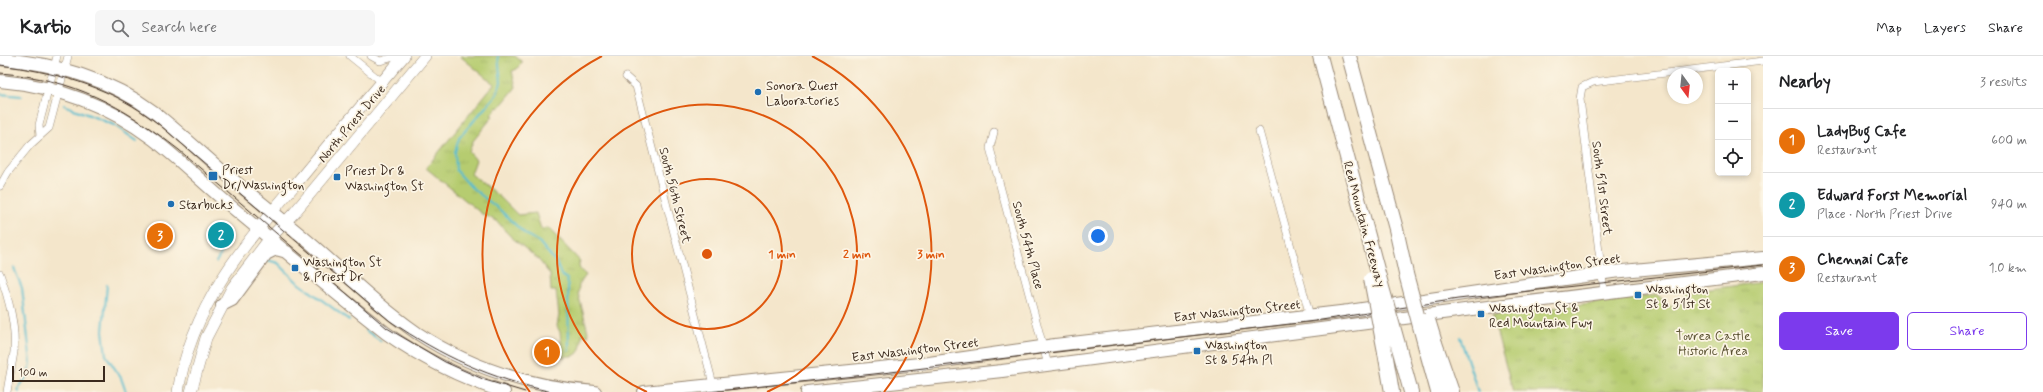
<!DOCTYPE html>
<html lang="en">
<head>
<meta charset="utf-8">
<style>
  body { margin:0; font-family:Mynerve,sans-serif; background:#f6f6f6; color:#202124 }
  .controls { position:absolute; right:12px; top:12px; display:grid; overflow:hidden; border-radius:6px; box-shadow:0 2px 6px #0003 }
  .controls button { width:36px; height:36px; display:grid; place-items:center; padding:0; border:0; border-bottom:1px solid #e0e0e0; background:#fff; color:#202124; font:20px sans-serif }
  .compass { position:absolute; left:1667px; top:12px; width:36px; height:36px; border-radius:50%; background:#fff; box-shadow:0 2px 6px #0003; rotate:165deg }
  .scale { position:absolute; left:12px; bottom:10px; width:93px; box-sizing:border-box; padding-left:4px; border:2px solid #3b2a1e; border-top:0; font-size:11px; line-height:14px; white-space:nowrap; color:#3b2a1e; -webkit-text-stroke:3px #fcf5e5; paint-order:stroke }
  .you { position:absolute; left:1098px; top:180px; width:14px; height:14px; margin:-10px; border:3px solid #fff; border-radius:50%; background:#1a73e8; box-shadow:0 0 0 6px #1a73e833 }
  .badge { display:grid; place-items:center; width:26px; height:26px; border-radius:50%; background:#7c3aed; color:#fff; font-size:13px; font-weight:700 }
  .pin { position:absolute; translate:-50% -50%; border:2px solid #fff; box-shadow:0 1px 4px #0006 }
  .list { margin:0; padding:0; list-style:none }
  h2 { display:flex; justify-content:space-between; align-items:center; height:52px; margin:0; padding:0 16px; font-size:17px }
  h2 small { font-size:13px; font-weight:400; color:#757577 }
  .list li { display:grid; grid-template-columns:26px 1fr auto; gap:12px; align-items:center; box-sizing:border-box; height:64px; padding:0 16px; border-top:1px solid #e0e0e0 }
  .list b { display:block; font-size:15px; white-space:nowrap }
  .list p { margin:0; font-size:13px; white-space:nowrap; color:#757577 }
  .list em { font-size:13px; font-style:normal; color:#757577 }
  .actions { display:flex; gap:8px; padding:12px 16px }
  .actions a { flex:1; padding:9px 0; border:1px solid #7c3aed; border-radius:6px; text-align:center; font-size:14px; color:#7c3aed }
  .actions .main { background:#7c3aed; color:#fff }
  .icon { flex:none; width:22px; height:22px; fill:none; stroke:currentColor; stroke-width:2; stroke-linecap:round; stroke-linejoin:round }
  .map { position:relative; flex:none; width:1763px; height:336px; overflow:hidden }
  header { display:flex; align-items:center; gap:24px; box-sizing:border-box; height:56px; padding:0 20px; background:#fff; border-bottom:1px solid #e0e0e0 }
  header strong { font-size:19px }
  nav { display:flex; gap:22px; margin-inline-start:auto; font-size:14px }
  .search { width:280px; height:36px; background:#f6f6f6; display:flex; align-items:center; gap:10px; box-sizing:border-box; padding:0 14px; border-radius:6px; color:#757577; font-size:15px }
  main { display:flex }
  aside { flex:1; background:#fff }
  .map>svg:first-child { display:block }
  .park { fill:url(#park-tufts); stroke:#787b47 }
  .lines { fill:none; stroke-linecap:round; stroke-linejoin:round }
  .stream { stroke:#52bccf; stroke-width:2 }
  .minor-casing { stroke:#988874; stroke-width:8 }
  .secondary-casing { stroke:#988874; stroke-width:12 }
  .primary-casing { stroke:#988874; stroke-width:14 }
  .motorway-casing { stroke:#988874; stroke-width:16 }
  .minor { stroke:#fff; stroke-width:7 }
  .secondary { stroke:#fff; stroke-width:11 }
  .primary { stroke:#fff; stroke-width:12 }
  .motorway { stroke:#fff; stroke-width:14 }
  .tram { stroke:#3b2a1e; stroke-width:1 }
  .motorway-bridge-casing { stroke:#988874; stroke-width:16; stroke-linecap:butt }
  .motorway-bridge { stroke:#fff; stroke-width:14 }
  .ring { fill:none; stroke:#df570d; stroke-width:2 }
  .poi-dot { fill:#1f6fb2; stroke:#fcf5e5; stroke-width:1.5 }
  .labels { text-anchor:middle; stroke-width:3.5; stroke-linejoin:round; paint-order:stroke }
  .poi-label { font-size:13px; fill:#3b2a1e; stroke:#fcf5e5; text-anchor:start }
  .street-label { font-size:13px; fill:#3b2a1e; stroke:#fcf5e5 }
  .park-label { font-size:13px; fill:#5a5232; stroke:#fcf5e5 }
  .centre { fill:#df570d; stroke:#fcf5e5; stroke-width:2 }
  .ring-label { font-size:12px; text-anchor:middle; font-weight:bold; fill:#df570d; stroke:#fcf5e5; stroke-width:3.5; stroke-linejoin:round; paint-order:stroke }
</style>
</head>
<body>
<header>
<strong>Kartio</strong>
<div class="search"><svg class="icon" aria-label="search" viewBox="0 0 24 24"><circle cx="10" cy="10" r="6"/><path d="M15 15l6 6"/></svg>Search here</div>
<nav><a>Map</a><a>Layers</a><a>Share</a></nav>
</header>
<main>
<div class="map">
<svg width="1763" height="336" viewBox="0 0 1763 336">
  <defs>
    <pattern id="park-tufts" width="24" height="20" patternUnits="userSpaceOnUse"><rect width="24" height="20" fill="#b6cc70"/><path d="M3 7l-1-3M5 7V3M7 7l1-3M15 17l-1-3M17 17v-4M19 17l1-3" fill="none" stroke="#9daf61"/></pattern>
  </defs>
  <rect width="100%" height="100%" fill="#fcf5e5"/>
  <filter id="ink" filterUnits="userSpaceOnUse"><feTurbulence type="fractalNoise" baseFrequency=".025" numOctaves="2"/><feDisplacementMap in="SourceGraphic" scale="8" xChannelSelector="R" yChannelSelector="G"/><feConvolveMatrix kernelMatrix="1 2 1 2 8 2 1 2 1" color-interpolation-filters="sRGB"/></filter>
  <filter id="wash" filterUnits="userSpaceOnUse"><feTurbulence type="fractalNoise" baseFrequency=".012" numOctaves="4" result="noise"/><feDisplacementMap in="SourceGraphic" scale="16" xChannelSelector="R" yChannelSelector="G"/><feGaussianBlur stdDeviation="0.9" result="paint"/><feColorMatrix in="noise" values="0 0 0 0 0 0 0 0 0 0 0 0 0 0 0 0 0 1.4 0 .05"/><feComposite in="paint" operator="in"/></filter>
  <g filter="url(#wash)">
    <rect width="100%" height="100%" fill="#f4e6cb"/>
    <path class="park" d="M460,0h55l7,6 -5,7 -5,2 4,16 -17,21 -2,-1 -6,8 2,1 -20,25 -4,11 7,8 -5,14 30,24 17,17 18,-2 5,16 7,-1 32,33c-3,7 1,10 6,14l-7,10 -1,8 11,43 -7,-2c0,6 -1,19 -7,21 -5,2 -8,0 -12,3l-3,-26 -3,-6 2,-11 -3,-24h-5l-1,-17 -12,-15 -28,-23 -13,-15 -15,-7 -56,-46 68,-84z
      M1763,226v110h-250l-21,-77 166,-20c13,14 22,17 29,-3z"/>
    <g class="lines">
      <path class="stream" d="M498,0l3,26 -4,12 -38,44 -4,14 1,18 15,17 29,23 25,24 14,8 17,20 5,13 6,4 1,8 1,63
        M0,38l21,2
        M64,49l50,20 23,16
        M267,204l11,3 18,18 53,39
        M216,206l11,-18
        M14,212l8,20 9,76 -4,12 -9,13 1,3
        M107,229l-4,46 3,24 15,23 5,14
        M365,274l16,11
        M1460,281l18,55"/>
    </g>
  </g>
  <g filter="url(#ink)">
    <g class="lines">
      <g class="minor-casing">
        <path id="minor" d="M350,0l32,26
          M371,0l9,5 18,-5
          M626,21l10,9 79,306
          M1259,75l51,185
          M994,76l-4,16 58,217
          M40,80l-1,-11 18,-69
          M0,130l8,-14 22,-27 19,-17 19,-72
          M0,218c9,26 16,51 14,78 -2,13 -5,27 -7,40
          M1604,236l-24,-193 2,-12 11,-5 170,-21"/>
      </g>
      <g class="secondary-casing">
        <path id="secondary" d="M178,336c14,-90 69,-151 126,-218 33,-40 67,-79 100,-118
          M191,336l15,-54 26,-50 38,-50 24,-25 131,-157"/>
      </g>
      <g class="primary-casing">
        <path id="primary" d="M0,3c54,4 110,20 154,53 23,18 44,38 66,57 32,27 66,53 97,80 33,29 64,59 100,84 53,35 115,54 178,59
          M0,25c57,5 108,24 153,58 26,20 49,43 74,64 52,43 105,88 159,130 37,26 76,45 118,59
          M222,249l10,-5 34,-46 10,-5 11,3
          M644,336l285,-29 126,-18 294,-34 263,-39 151,-14
          M807,336l195,-21 478,-63 283,-35"/>
      </g>
      <g class="motorway-casing">
        <path id="motorway" d="M1320,0l59,221
          M1349,0l47,173 10,45
          M1435,287l17,49
          M1425,289l13,47
          M1399,292l12,44
          M1385,296l7,40"/>
      </g>
      <use href="#minor" class="minor"/>
      <use href="#secondary" class="secondary"/>
      <use href="#primary" class="primary"/>
      <use href="#motorway" class="motorway"/>
      <path class="tram" d="M0,9c53,7 106,20 149,52 12,8 22,18 33,27l208,177c53,36 99,57 162,71
        M0,17c75,6 121,32 179,77l208,178 58,34 40,18 40,12
        M708,336l166,-18 441,-53 143,-22 305,-34"/>
      <g class="motorway-bridge-casing">
        <path id="motorway-bridge" d="M1406,218l19,71
          M1379,221l20,71
          M1371,223l14,73
          M1428,264l7,23"/>
      </g>
      <use href="#motorway-bridge" class="motorway-bridge"/>
    </g>
  </g>
  <g class="ring">
    <circle cx="707" cy="198" r="75"/>
    <path d="M647 336A150 150 0 1 1 767 336"/>
    <path d="M530 336A224 224 0 0 1 602 0M812 0A224 224 0 0 1 884 336"/>
  </g>
  <g class="poi-dot">
    <circle cx="758" cy="36" r="4"/>
    <rect x="208" y="115" width="10" height="10" rx="2"/>
    <rect x="333" y="117" width="8" height="8" rx="2"/>
    <circle cx="171" cy="148" r="4"/>
    <rect x="291" y="208" width="8" height="8" rx="2"/>
    <rect x="1634" y="235" width="8" height="8" rx="2"/>
    <rect x="1477" y="254" width="8" height="8" rx="2"/>
    <rect x="1193" y="291" width="8" height="8" rx="2"/>
  </g>
  <g class="labels">
    <g class="poi-label">
      <text x="766" y="34">Sonora Quest<tspan x="766" dy="15">Laboratories</tspan></text>
      <text x="222" y="118">Priest<tspan x="222" dy="15">Dr/Washington</tspan></text>
      <text x="345" y="119">Priest Dr &amp;<tspan x="345" dy="15">Washington St</tspan></text>
      <text x="179" y="153">Starbucks</text>
      <text x="303" y="210">Washington St<tspan x="303" dy="15">&amp; Priest Dr</tspan></text>
      <text x="1646" y="237">Washington<tspan x="1646" dy="15">St &amp; 51st St</tspan></text>
      <text x="1489" y="256">Washington St &amp;<tspan x="1489" dy="15">Red Mountain Fwy</tspan></text>
      <text x="1205" y="293">Washington<tspan x="1205" dy="15">St &amp; 54th Pl</tspan></text>
    </g>
    <g class="street-label">
      <text transform="translate(351 67) rotate(-50)" y="5">North Priest Drive</text>
      <text transform="translate(1603 132) rotate(83)" y="5">South 51st Street</text>
      <text transform="translate(676 139) rotate(76)" y="5">South 56th Street</text>
      <text transform="translate(1365 168) rotate(75)" y="5">Red Mountain Freeway</text>
      <text transform="translate(1029 189) rotate(75)" y="5">South 54th Place</text>
      <text transform="translate(1557 210) rotate(-8)" y="5">East Washington Street</text>
      <text transform="translate(1237 254) rotate(-6)" y="5">East Washington Street</text>
      <text transform="translate(915 293) rotate(-7)" y="5">East Washington Street</text>
    </g>
    <g class="park-label">
      <text x="1713" y="284">Tovrea Castle<tspan x="1713" dy="15">Historic Area</tspan></text>
    </g>
  </g>
  <circle cx="707" cy="198" r="6" class="centre"/>
  <g class="ring-label">
    <text x="782" y="202">1 min</text>
    <text x="857" y="202">2 min</text>
    <text x="931" y="202">3 min</text>
  </g>
</svg>
<div class="controls">
<button>+</button>
<button>−</button>
<button><svg class="icon" aria-label="locate" viewBox="0 0 24 24"><circle cx="12" cy="12" r="6"/><path d="M12 2v4M12 18v4M2 12h4M18 12h4"/></svg></button>
</div>
<svg class="compass" viewBox="-18 -18 36 36"><path d="M0-13l5 13h-10z" fill="#e53935"/><path d="M0 13l5-13h-10z" fill="#757577"/></svg>
<div class="scale">100 m</div>
<div class="you"></div>
<div class="pin badge" style="left:547px;top:296px;background:#e8710a">1</div>
<div class="pin badge" style="left:221px;top:179px;background:#0f9aa8">2</div>
<div class="pin badge" style="left:160px;top:180px;background:#e8710a">3</div>
</div>
<aside>
<h2>Nearby<small>3 results</small></h2>
<ul class="list">
<li><span class="badge" style="background:#e8710a">1</span><div><b>LadyBug Cafe</b><p>Restaurant</p></div><em>600 m</em></li>
<li><span class="badge" style="background:#0f9aa8">2</span><div><b>Edward Forst Memorial</b><p>Place · North Priest Drive</p></div><em>940 m</em></li>
<li><span class="badge" style="background:#e8710a">3</span><div><b>Chennai Cafe</b><p>Restaurant</p></div><em>1.0 km</em></li>
</ul>
<div class="actions"><a class="main">Save</a><a>Share</a></div>
</aside>
</main>
</body>
</html>
